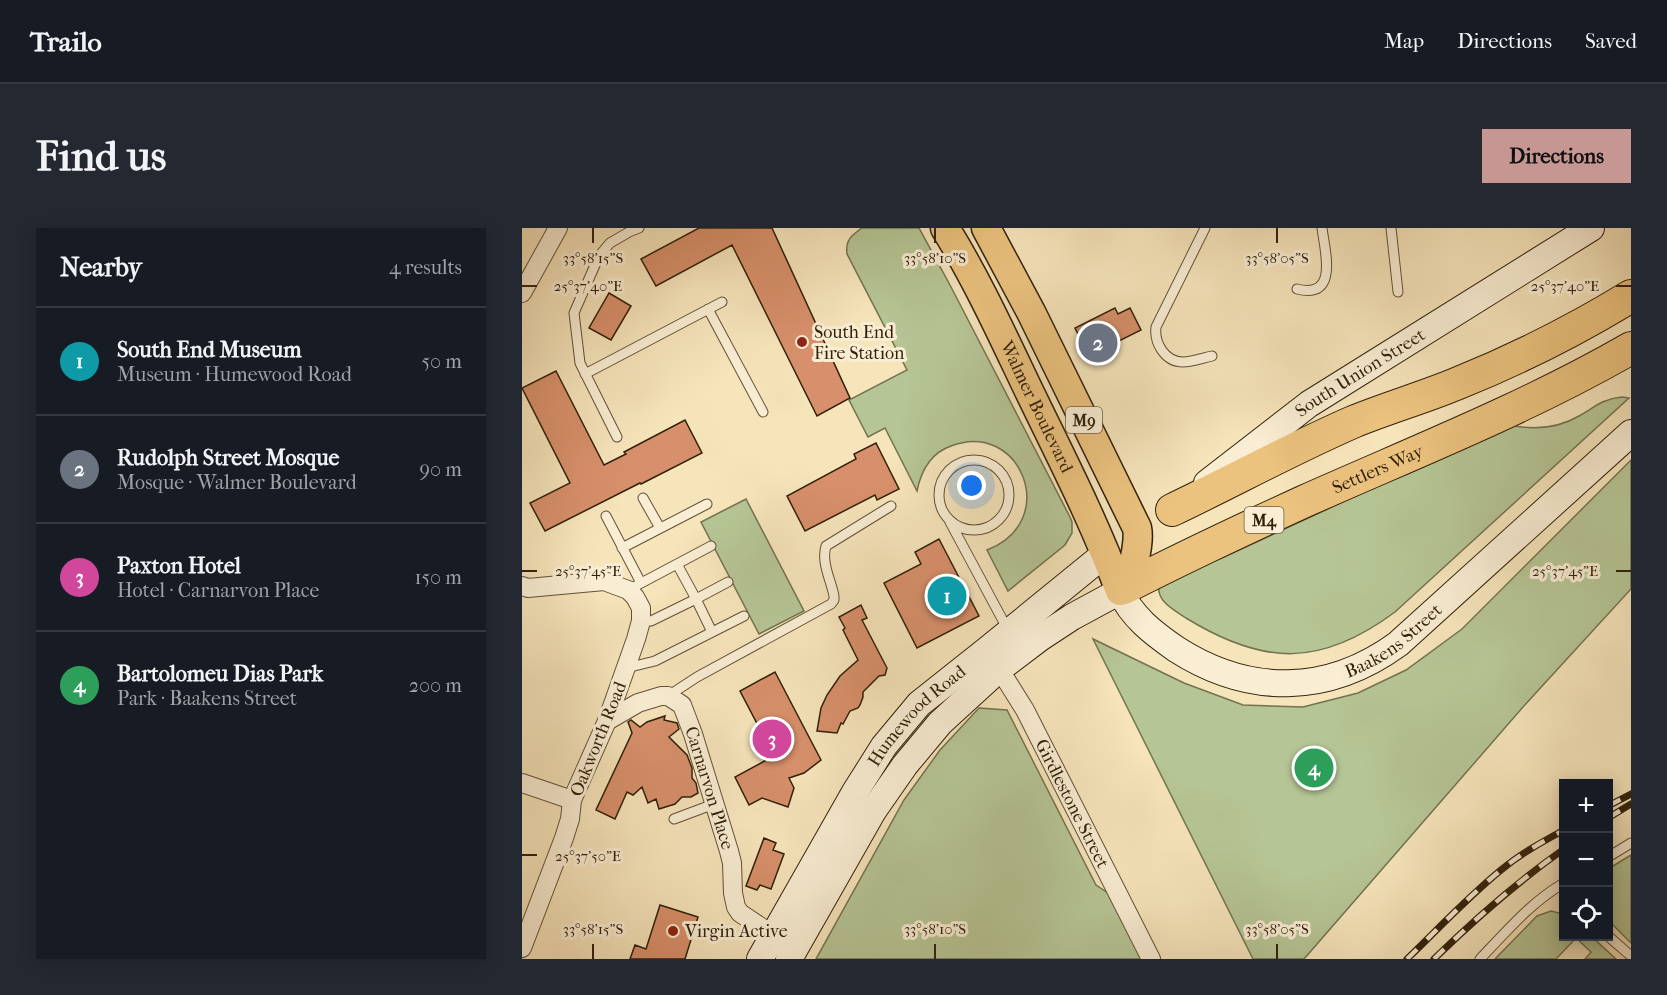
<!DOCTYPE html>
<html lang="en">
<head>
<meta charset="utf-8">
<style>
  body { margin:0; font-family:"IM FELL French Canon",serif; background:#242831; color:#f1f3f6 }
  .controls { position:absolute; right:18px; bottom:18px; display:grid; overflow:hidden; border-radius:0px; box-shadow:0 3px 15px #0003 }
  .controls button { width:54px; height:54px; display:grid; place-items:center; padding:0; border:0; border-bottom:2px solid #363941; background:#171b24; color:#f1f3f6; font:30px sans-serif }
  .you { position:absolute; left:450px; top:258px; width:21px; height:21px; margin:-15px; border:4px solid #fff; border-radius:50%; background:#1a73e8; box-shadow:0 0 0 9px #1a73e833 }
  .badge { display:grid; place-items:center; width:39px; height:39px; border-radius:50%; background:#c59692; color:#fff; font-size:20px; font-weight:700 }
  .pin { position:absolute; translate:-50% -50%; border:3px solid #fff; box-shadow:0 2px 6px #0006 }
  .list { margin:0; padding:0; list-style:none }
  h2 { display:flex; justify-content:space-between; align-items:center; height:78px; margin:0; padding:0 24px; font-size:26px }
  h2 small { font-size:20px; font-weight:400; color:#9ea1a6 }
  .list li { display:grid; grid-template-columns:39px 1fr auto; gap:18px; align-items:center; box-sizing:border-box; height:108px; padding:0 24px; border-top:2px solid #363941 }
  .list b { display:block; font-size:22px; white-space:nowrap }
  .list p { margin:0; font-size:20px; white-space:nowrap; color:#9ea1a6 }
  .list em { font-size:20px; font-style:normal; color:#9ea1a6 }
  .icon { flex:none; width:33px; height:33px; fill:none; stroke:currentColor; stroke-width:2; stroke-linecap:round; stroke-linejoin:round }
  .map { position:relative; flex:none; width:1109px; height:731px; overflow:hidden; border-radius:0px }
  header { display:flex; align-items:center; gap:36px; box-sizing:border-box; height:84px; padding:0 30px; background:#171b24; border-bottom:2px solid #363941 }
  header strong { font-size:28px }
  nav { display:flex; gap:33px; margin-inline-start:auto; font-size:21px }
  .intro { display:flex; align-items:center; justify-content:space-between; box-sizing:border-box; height:144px; padding:0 36px }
  h1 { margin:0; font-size:42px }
  .button { padding:15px 27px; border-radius:0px; background:#c59692; color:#111; font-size:21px; font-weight:700 }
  main { display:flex; gap:36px; padding:0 36px }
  aside { flex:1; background:#171b24; border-radius:0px; box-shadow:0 3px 15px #0003 }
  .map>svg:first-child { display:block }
  .green { fill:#b6c595; stroke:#73724f; stroke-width:1.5 }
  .building { fill:#d7906b; stroke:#302009; stroke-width:1.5 }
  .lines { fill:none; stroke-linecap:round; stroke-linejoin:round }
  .lane-casing { stroke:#625136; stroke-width:11 }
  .street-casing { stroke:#625136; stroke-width:20 }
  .secondary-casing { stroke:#302009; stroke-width:28 }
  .primary-casing { stroke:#302009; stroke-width:31 }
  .highway-casing { stroke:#302009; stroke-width:34 }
  .lane { stroke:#f9edd3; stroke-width:9 }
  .street { stroke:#f9edd3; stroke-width:18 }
  .secondary { stroke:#f9edd3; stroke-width:26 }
  .primary { stroke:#ebc27e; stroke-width:28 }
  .highway { stroke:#ebc27e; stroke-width:32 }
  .rail-casing { stroke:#302009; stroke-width:7 }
  .rail { stroke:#f9edd3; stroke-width:4.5; stroke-dasharray:14; stroke-linecap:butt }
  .ticks { fill:none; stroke:#302009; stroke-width:2 }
  .poi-dot { fill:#8f2418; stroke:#f9edd3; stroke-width:2 }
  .labels { text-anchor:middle; stroke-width:6; stroke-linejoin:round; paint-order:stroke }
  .shield { fill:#f9edd3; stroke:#6c5e46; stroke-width:1.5 }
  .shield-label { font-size:16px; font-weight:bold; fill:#302009 }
  .poi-label { font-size:18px; fill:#302009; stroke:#f9edd3; text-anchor:start }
  .street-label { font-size:18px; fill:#302009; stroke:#f9edd3 }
  .ticks-label { font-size:15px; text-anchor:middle; fill:#302009; stroke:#f9edd3; stroke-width:6; stroke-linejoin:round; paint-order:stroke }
</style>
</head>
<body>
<header>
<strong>Trailo</strong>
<nav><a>Map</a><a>Directions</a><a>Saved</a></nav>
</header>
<div class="intro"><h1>Find us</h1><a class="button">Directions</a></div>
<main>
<aside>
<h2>Nearby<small>4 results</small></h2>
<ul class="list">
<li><span class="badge" style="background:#0f9aa8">1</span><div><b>South End Museum</b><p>Museum · Humewood Road</p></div><em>50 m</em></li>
<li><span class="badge" style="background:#6b7280">2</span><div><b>Rudolph Street Mosque</b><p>Mosque · Walmer Boulevard</p></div><em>90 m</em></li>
<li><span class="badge" style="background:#d1479c">3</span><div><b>Paxton Hotel</b><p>Hotel · Carnarvon Place</p></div><em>150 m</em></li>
<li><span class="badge" style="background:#2e9e5b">4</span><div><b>Bartolomeu Dias Park</b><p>Park · Baakens Street</p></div><em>200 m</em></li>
</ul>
</aside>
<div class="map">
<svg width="1109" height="731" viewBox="0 0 1109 731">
  <rect width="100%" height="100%" fill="#f6e4bb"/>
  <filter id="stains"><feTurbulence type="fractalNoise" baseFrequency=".00333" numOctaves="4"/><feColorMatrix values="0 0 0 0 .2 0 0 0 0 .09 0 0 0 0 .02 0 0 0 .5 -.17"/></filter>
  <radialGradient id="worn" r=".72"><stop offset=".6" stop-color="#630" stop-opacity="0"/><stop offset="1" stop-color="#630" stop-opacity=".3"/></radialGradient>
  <path class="green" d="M340,0h57l31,57 120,232 2,5v11l-7,12 -57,46 -21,-41c75,-29 33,-131 -36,-104 -20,7 -30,25 -34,45l-32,-63 -17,9 -19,-37 58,-30 -60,-116c-2,-14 5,-19 15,-26z
    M1100,169l7,1 -234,214c-74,55 -131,54 -209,6 -12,-8 -30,-17 -27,-33l9,-9 54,-18 287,-133c24,5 48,4 70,-9 16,-9 23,-17 43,-19z
    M1109,232v129l-108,118 -219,252h-51l-160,-320 91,44 59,22 60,2 55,-14 48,-23 56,-41z
    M224,271l58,112 -45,23 -58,-112z
    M457,480l28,2 89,175 12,8 34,66h-326l88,-159 36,-50z
    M1109,627v88l-22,-22 -1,-52z
    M1029,683l12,3 1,22 28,1 24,22h-31l6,-7 -15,-14 -20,21h-61l42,-43z"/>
  <path class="building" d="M177,0h73l78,170 -33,18 -85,-171 -76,41 -15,-27z
    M87,65l22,13 -20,34 -22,-12z
    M593,80l3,6 12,-6 11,22 -52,26 -14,-28z
    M34,143l48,94 22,-11 -2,-2 61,-32 17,33 -61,31 -1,-1 -95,48 -15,-28 40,-20 -48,-95z
    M354,215l23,46 -22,11 -2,-5 -70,36 -18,-35 69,-37 -2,-5z
    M417,311l40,77 -62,32 -33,-65 37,-19 -6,-12z
    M339,377l6,13 -5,2 25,48 -2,7 -6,1 -16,16v5l-3,8 -2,3 -8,3 -7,13 -2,-1 -4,10 -20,-2 4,-23 6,-13 13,-19 18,-16 -15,-30 2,-2 -6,-11z
    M253,444l46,88 -17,13 -15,5 5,10 -6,19 -26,-9 -13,7 -14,-28 39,-21 -34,-65z
    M143,488l-1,4 13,3 2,6 -10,8 18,18 5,13v10l4,5 2,10 -7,4h-9l-7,7 -16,5 -3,-10 -8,4 -6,-16 -9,8 -6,-3 -12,27 -19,-9 36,-77 -4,-11 3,-2 9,7 7,-5z
    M242,610l12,5 -3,7 11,4 -13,35 -11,-4 -3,5 -11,-4z
    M138,677l38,12 -13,42h-55l5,-14 11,4z"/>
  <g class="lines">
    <g class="lane-casing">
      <path id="lane" d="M683,0l-49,99c-2,16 9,35 27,35 9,0 20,-4 29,-6
        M869,0l7,64
        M775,61c42,10 28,-37 25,-61
        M186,81l55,103
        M63,146l137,-72
        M95,209l-37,-74 -6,-50 25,-57 11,-13 19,-11 10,-4
        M417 267a35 35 0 1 1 70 0a35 35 0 1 1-70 0Z
        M121,270l17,30
        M84,288l35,67
        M428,294l58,108
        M100,320l85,-44
        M155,336l19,35 32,-17
        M106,362l83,-44
        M119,393h10l45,-22 16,33
        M104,440l29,-7 89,-45
        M146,468l29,-19 134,-73 3,-4v-4c-3,-16 -13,-33 -8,-50l65,-40
        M152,591l40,-15
        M1086,629l23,-14
        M1086,708l23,20
        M958,731c26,-27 51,-57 84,-76"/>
    </g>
    <g class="street-casing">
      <g id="street">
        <path d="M0,65l36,-65"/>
        <path d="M0,358l6,2 76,-7 24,9 7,7 6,11v13l-5,18 -29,82 -35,79 -2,19 -6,19 -42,110"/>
        <path id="s1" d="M471,431l32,51 126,249"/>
        <path id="s2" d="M85,493l31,-18 23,-7h7l14,9 11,29 36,117 3,12 1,30 3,14 4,6 33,22"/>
        <path d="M0,555l50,17"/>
      </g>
    </g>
    <g class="secondary-casing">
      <g id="secondary">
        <path id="s3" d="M685,255l102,-79 282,-176"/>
        <path id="s4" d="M238,731l95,-167 29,-46 35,-42 68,-54 119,-97"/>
        <path id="s5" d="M267,731l84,-148 32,-46 35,-42 59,-54 41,-31 32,-21 48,-26c12,26 33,42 56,58 73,47 152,46 222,-5l233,-211"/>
      </g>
    </g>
    <g class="primary-casing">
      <g id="primary">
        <path id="s6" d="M423,0c33,53 59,111 86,167 31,64 64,128 89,196 12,-8 20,-50 17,-63l-106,-216 -45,-84"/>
      </g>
    </g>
    <g class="highway-casing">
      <g id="highway">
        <path d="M650,282c61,-29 119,-61 181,-88 34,-14 69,-24 103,-38 62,-25 118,-53 175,-88"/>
        <path id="s7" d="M602,360c60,-31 120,-59 181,-87 110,-49 222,-93 326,-153"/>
      </g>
    </g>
    <use href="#lane" class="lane"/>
    <use href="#street" class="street"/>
    <use href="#secondary" class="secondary"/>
    <use href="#primary" class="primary"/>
    <use href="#highway" class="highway"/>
    <g class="rail-casing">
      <path id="rail" d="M1086,578l23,-12
        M1086,590l23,-14
        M885,731c31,-30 61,-62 94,-89 19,-16 41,-28 63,-40
        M912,731c41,-40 83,-77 130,-110"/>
    </g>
    <use href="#rail" class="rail"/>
  </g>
  <path class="ticks" d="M71,0v15M413,0v15M755,0v15M0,58h15M1094,58h15M0,343h15M1094,343h15M0,627h15M71,716v15M413,716v15M755,716v15"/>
  <g class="poi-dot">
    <circle cx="280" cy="114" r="6"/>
    <circle cx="151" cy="703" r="6"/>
  </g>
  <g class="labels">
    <g class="shield">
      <rect x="544" y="179" width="36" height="26" rx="4.5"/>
      <rect x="722.5" y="279" width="39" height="26" rx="4.5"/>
    </g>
    <g class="shield-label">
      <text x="562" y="198">M9</text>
      <text x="742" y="298">M4</text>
    </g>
    <g class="poi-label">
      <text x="292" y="110">South End<tspan x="292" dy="21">Fire Station</tspan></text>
      <text x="163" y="709">Virgin Active</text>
    </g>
    <g class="street-label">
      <text dy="6" stroke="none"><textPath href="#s3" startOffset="189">South Union Street</textPath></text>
      <text dy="6" stroke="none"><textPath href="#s6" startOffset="201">Walmer Boulevard</textPath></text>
      <text dy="6" stroke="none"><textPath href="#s7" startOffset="280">Settlers Way</textPath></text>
      <text dy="6" stroke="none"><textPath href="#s5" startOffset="822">Baakens Street</textPath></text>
      <text dy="6" stroke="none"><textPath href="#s4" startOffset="291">Humewood Road</textPath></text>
      <text transform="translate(76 511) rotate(-68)" y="6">Oakworth Road</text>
      <text dy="6" stroke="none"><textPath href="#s2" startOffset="171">Carnarvon Place</textPath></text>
      <text dy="6" stroke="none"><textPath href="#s1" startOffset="165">Girdlestone Street</textPath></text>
    </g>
  </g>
  <g class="ticks-label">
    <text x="71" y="35">33°58'15"S</text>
    <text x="413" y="35">33°58'10"S</text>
    <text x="755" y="35">33°58'05"S</text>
    <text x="1043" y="63">25°37'40"E</text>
    <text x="66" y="63">25°37'40"E</text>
    <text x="1043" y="348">25°37'45"E</text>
    <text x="66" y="348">25°37'45"E</text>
    <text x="66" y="633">25°37'50"E</text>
    <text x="71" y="706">33°58'15"S</text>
    <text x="413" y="706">33°58'10"S</text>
    <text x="755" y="706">33°58'05"S</text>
  </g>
  <rect width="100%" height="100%" filter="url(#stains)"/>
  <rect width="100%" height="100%" fill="url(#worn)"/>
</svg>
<div class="controls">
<button>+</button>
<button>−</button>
<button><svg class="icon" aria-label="locate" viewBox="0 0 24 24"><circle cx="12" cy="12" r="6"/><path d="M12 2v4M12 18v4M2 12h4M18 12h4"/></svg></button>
</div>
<div class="you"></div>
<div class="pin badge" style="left:425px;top:368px;background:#0f9aa8">1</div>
<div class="pin badge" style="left:576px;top:115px;background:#6b7280">2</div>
<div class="pin badge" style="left:250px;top:511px;background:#d1479c">3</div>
<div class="pin badge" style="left:792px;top:540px;background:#2e9e5b">4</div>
</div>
</main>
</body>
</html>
